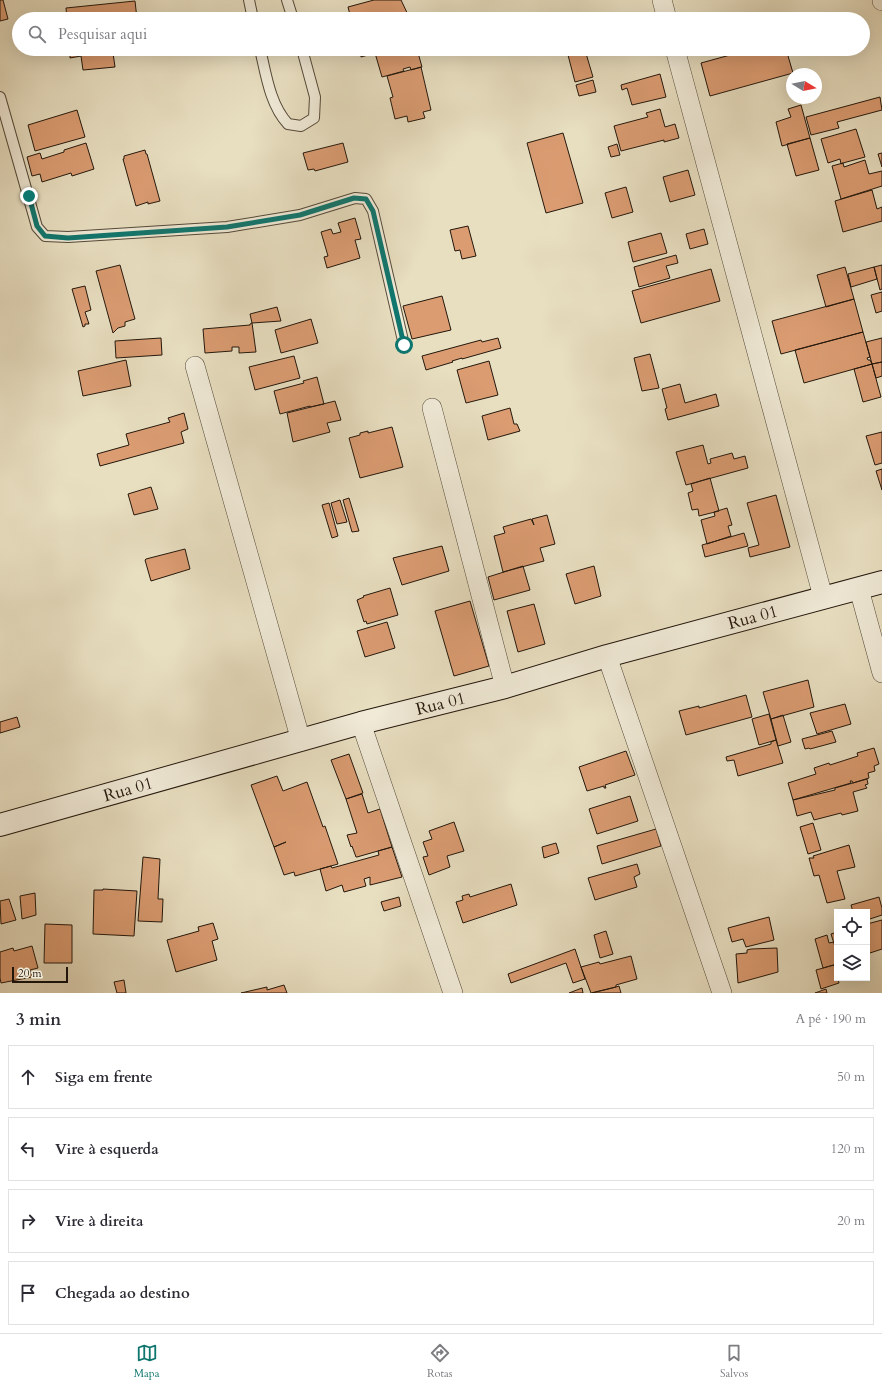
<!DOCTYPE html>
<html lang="pt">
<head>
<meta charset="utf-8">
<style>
  body { margin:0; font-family:Cardo,serif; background:#f7f7f7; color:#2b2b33 }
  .controls { position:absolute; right:12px; bottom:12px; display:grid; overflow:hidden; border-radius:0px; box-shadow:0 4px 16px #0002 }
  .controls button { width:36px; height:36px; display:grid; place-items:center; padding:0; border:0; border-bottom:1px solid #e1e1e2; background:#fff; color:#2b2b33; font:20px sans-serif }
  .compass { position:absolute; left:786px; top:68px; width:36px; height:36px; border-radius:50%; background:#fff; box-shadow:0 4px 16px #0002; rotate:100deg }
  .scale { position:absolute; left:12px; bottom:10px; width:56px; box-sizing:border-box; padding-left:4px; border:2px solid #23170c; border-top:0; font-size:11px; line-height:14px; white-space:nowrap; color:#23170c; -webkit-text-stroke:3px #f0ead7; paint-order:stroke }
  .stop { position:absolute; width:12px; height:12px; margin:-9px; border:3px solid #0f766e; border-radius:50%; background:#fff }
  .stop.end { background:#0f766e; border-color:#fff; box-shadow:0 1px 4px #0008 }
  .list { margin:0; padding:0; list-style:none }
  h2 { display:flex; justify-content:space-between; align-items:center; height:52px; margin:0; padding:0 16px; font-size:17px }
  h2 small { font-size:13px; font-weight:400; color:#7c7c81 }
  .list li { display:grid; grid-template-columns:26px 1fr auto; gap:12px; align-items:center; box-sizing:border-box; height:64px; margin:0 8px 8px; padding:0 8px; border:1px solid #e1e1e2; border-radius:0px }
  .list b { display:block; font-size:15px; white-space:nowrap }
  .list em { font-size:13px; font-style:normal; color:#7c7c81 }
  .icon { flex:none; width:22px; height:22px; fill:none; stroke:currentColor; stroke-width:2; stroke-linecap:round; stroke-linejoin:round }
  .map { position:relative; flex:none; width:882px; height:993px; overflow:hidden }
  .search { position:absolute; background:#fff; box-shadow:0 4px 16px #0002; left:12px; right:12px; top:12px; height:44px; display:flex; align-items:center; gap:10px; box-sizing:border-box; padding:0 14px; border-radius:22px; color:#7c7c81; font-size:15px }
  .sheet { height:340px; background:#fff }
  nav { display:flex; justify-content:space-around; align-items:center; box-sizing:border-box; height:56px; border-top:1px solid #e1e1e2; background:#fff; font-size:11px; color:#7c7c81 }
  nav a { display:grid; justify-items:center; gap:2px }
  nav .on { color:#0f766e }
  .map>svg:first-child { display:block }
  .building { fill:#db9c72; stroke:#23170c }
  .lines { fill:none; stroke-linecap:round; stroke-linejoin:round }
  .lane-casing { stroke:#544939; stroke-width:12 }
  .street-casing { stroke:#544939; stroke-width:20 }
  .secondary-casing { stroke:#23170c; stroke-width:24 }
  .lane { stroke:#f0ead7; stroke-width:10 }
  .street { stroke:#f0ead7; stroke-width:19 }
  .secondary { stroke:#f0ead7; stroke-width:22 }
  .route { stroke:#0f766e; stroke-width:5 }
  .labels { text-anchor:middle; stroke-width:3; stroke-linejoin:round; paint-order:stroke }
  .street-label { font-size:17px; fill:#23170c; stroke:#f0ead7 }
</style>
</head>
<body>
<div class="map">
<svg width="882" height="993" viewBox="0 0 882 993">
  <rect width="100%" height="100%" fill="#e8dfc1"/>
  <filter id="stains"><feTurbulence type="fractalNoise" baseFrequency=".005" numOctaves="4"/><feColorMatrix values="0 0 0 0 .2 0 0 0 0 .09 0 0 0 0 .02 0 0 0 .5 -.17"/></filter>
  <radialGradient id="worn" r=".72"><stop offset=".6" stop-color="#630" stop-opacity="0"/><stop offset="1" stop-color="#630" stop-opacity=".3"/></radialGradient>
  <path class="building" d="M0,0h3l5,19 -8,2z
    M374,0h27l9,19h-62l-1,-3 3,-1 -2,-8z
    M135,1l2,18h-70l-1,-11z
    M802,14l1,5h-18z
    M70,49h70l-27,4 2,14 -32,3 -2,-14 -11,2z
    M359,49h58l5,18 -11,3 -1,-3 -7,2 1,2 -22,6 -7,-24 -14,4z
    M752,49h34l7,24 -83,23 -9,-33z
    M585,50l8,27 -18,5 -7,-27z
    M421,67l10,43 -8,2 2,6 -17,4 -1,-6 -12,3 -5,-21 3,-1 -6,-21z
    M660,74l6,23 -34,8 -5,-17 -5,2 -1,-5z
    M593,80l3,12 -17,4 -3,-11z
    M880,97l2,13 -45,12 2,6 -28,7 -5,-18z
    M801,105l9,33 -28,8 -6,-24 15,-5 -3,-8z
    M660,109l5,18 10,-3 4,14 -15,4v-2l-43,11 -7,-25 34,-9 -2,-4z
    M77,110l8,27 -50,14 -7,-26z
    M856,129l9,28 -22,6 -2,1 -1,-5 -12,4 -7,-24z
    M563,133l20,70 -37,10 -19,-70z
    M810,138l9,32 -23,6 -9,-32z
    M86,143l8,26 -22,7 -1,-3 -29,9 -2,-8 -8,2 -5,-19 13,-4 2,6 22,-7v-2z
    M343,143l5,19 -33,9 -1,-2 -6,1 -5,-17z
    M617,144l3,11 -9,2 -3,-10z
    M145,150l1,4h1l13,47 -12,3v-2l-12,4 -13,-47h1v-3z
    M882,153v14l-4,-13z
    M865,160l4,14 13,-3v15l-41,13 -9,-33 11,-3 1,4z
    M688,170l7,25 -25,7 -7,-25z
    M626,187l7,25 -21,6 -7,-25z
    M872,190l5,19 5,-2v14l-39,11 -8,-31z
    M355,218l6,21 -6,1 5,18 -33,10 -3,-11 4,-1 -7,-24 10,-3 2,5 8,-2 -3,-9z
    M468,226l8,30 -14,3 -2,-9 -5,1 -5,-21z
    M704,229l4,15 -18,5 -4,-15z
    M661,233l6,20 -34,9 -5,-20z
    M676,255l2,8 -12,3 4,12 -31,9 -5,-20z
    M120,265l15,54 -10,3v4l-7,2 -5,5 -17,-62z
    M882,265v24l-2,1 -6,-23z
    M845,267l9,32 -28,8 -9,-32z
    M874,267l3,12 -26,8 -3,-13z
    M711,269l9,32 -79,22 -9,-32z
    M85,286l6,24 -6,2 4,12h-4v2l-2,1 -11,-38z
    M882,292v19l-6,2 -5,-18z
    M442,296l9,34 -39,9 -9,-33z
    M854,299l9,33 -82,22 -9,-33z
    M277,307l4,14 -29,2 -2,-9z
    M311,319l7,24 -37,10 -6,-23z
    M252,323l4,29 -17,1v-6h-7v4l-27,2 -2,-24 47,-4v-1z
    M863,332l7,25 -3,1 1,2h2l2,4 -68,19 -9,-33z
    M161,338l1,17 -46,3 -1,-17z
    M498,338l3,10 -39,11v-1l-10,3 1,1 -27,8 -4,-14 59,-16 1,2z
    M882,338v24l-10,2 -6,-22z
    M650,354l9,34 -17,3 -8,-33z
    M294,356l6,22 -45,12 -6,-23z
    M126,360l5,26 -48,10 -5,-25z
    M489,361l9,34 -32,8 -9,-33z
    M882,362v14l-6,2 -4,-14z
    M872,364l9,33 -18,5 -9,-33z
    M317,377l7,27 -14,3v-1l-30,8 -6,-23 30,-8 -1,-2z
    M680,384l5,19 31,-9 3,12 -51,14 -3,-11 2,-1 -5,-19z
    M335,401l6,19 -14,3 3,9 -37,10 -6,-29z
    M510,408l4,16h3l3,7 -32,9 -6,-24z
    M184,413l4,16 -7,3 3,11 -84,23 -3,-12 32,-9 -3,-11 44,-12 -2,-4z
    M392,427l11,40 -43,11 -11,-40 11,-3v-2l8,-2v2z
    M882,432v31l-7,2 -9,-29z
    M703,445l5,19 3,-1 -1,-4 22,-6 2,6 11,-3 3,12 -62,17 -10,-33z
    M882,469v21l-6,-19z
    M710,478l9,33 -20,5 -1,-7 -6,1 -4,-17 5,-2 -2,-7z
    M151,487l7,22 -24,6 -6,-21z
    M776,495l14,52 -40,10 -2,-9 11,-3 -12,-42z
    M349,498l10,33 -7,1 -9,-32z
    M340,500l7,22 -10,2 -6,-21z
    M329,503l9,33 -6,2 -10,-33z
    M727,508l5,17 -4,1 3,10 -24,8 -6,-24 14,-4 -1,-4z
    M547,515l8,29 -15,4 4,13 -41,11 -9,-36 11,-3 -2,-6 28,-8 3,6 -2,-6z
    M744,533l4,13 -43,11 -3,-12z
    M442,546l7,25 -47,14 -9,-27z
    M185,549l5,20 -39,12 -6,-21 1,-1z
    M523,566l7,24 -36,10 -6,-23z
    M594,566l7,30 -26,8 -9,-30z
    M390,588l8,27 -31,9 -1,-3 -2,1 -7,-22 7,-3 -1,-1z
    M470,601l19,65 -35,10 -19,-65z
    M534,604l11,40 -27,8 -11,-41z
    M387,622l8,26 -30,9 -8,-26z
    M808,680l6,27 -43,12 -8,-27z
    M746,695l6,22 -66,18 -7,-24 20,-5v2z
    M845,704l6,20 -34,10 -7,-21z
    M769,714l7,26 -17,5 -7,-26z
    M783,715l8,27 -13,4 -7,-27z
    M17,717l3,10 -20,6v-11z
    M832,731l4,11 -26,7 -1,-1 -4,1 -3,-10z
    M776,740l7,23 -45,13 -4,-16 -7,1 -1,-4 45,-13v-2z
    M874,748l5,16 -5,2 1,5 -7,2 1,5 -16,5 -1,-2h-2l1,2 -58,17 -5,-17 28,-9 -2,-6 15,-5 1,2 28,-9 -1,-3z
    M626,751l9,24 -30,10 1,3h-2v-2l-17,5 -8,-24z
    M349,754l14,39 -17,6 -15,-39z
    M277,776l6,15 24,-9 16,45 2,-1 13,38 -43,12 -1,-4 -10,3 -10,-28 12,-5 -12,5 -23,-62z
    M867,779l1,5 -3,1 2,3 -14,4 5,19 -16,4 -1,-2 -27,7 -3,-8 -14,4 -4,-16 42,-10v-2z
    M362,794l6,19 12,-4 12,38 -35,10h-1l-4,-11 -1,1 -4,-12 10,-2 -11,-34z
    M630,796l8,25 -41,13 -8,-25z
    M454,822l10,29 -17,5 3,11 -21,8 -6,-18 5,-1 -5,-14 9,-3 -3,-8z
    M813,823l8,27 -13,4 -8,-27z
    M656,829l5,17 -59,18 -5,-18z
    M556,843l3,10 -15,5 -2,-11z
    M849,845l6,22 -18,4 8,28 -18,4 -8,-28 -5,1 -5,-18h5l-1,-2z
    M392,847l10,30 -32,8v-8l-6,2 2,7 -22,6 -2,-7 -16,6 -6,-22 11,-3 1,2 47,-13 -1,-4z
    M143,857l17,2 -2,40h5l-1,23 -24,-1z
    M637,864l3,10 -6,3 3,10 -42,13 -7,-22z
    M511,884l6,21 -54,18 -7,-21 7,-2 -1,-4 7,-2 1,3z
    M103,889l34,2 -3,45 -41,-2 1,-44h9z
    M35,893l1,22 -14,4 -2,-23z
    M399,897l2,9 -17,5 -3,-9z
    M879,897l3,11v7l-15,5v-8h-14l-2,-7z
    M9,899l7,21 -15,4 -1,-23z
    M769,917l5,23 -28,7 -3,-8 -11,3 -4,-14z
    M882,920v29l-15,5v-30z
    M213,923l5,16 -6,2 5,19 -41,12 -9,-32 32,-9 -1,-4z
    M45,924l27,1v38h-28z
    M606,931l7,23 -13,4 -6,-23z
    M837,932v21l-6,-19z
    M827,935l2,8 5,-1 3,11v11l-14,4 -8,-29z
    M32,946l6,22 -8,2 2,7 -31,6 -1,-5v-26l13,-4 1,3z
    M777,948l1,24 -40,11 -2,-29 11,-1v-3l4,-1z
    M575,949l10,30 -12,4 -7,-20 -55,20 -3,-9z
    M631,956l6,23 -21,6v2l-25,6 -10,-26 18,-5 1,2z
    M834,965l5,18 -18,6 -5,-19z
    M124,980l2,13h-9l-3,-11z
    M284,985l3,8h-46l26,-6v3z
    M619,986l2,7h-29l24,-6z
    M582,988l1,5h-14z
    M826,989l1,4h-12z"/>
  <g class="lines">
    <g class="lane-casing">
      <path id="lane" d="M249,0l4,19
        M287,0l6,19
        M260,49c6,25 10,56 28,75l13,2 13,-8 1,-21 -13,-48
        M0,97l37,130 8,9 23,1 159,-10 73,-12 55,-17 11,1 7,12 31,134"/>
    </g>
    <g class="street-casing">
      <path id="street" d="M662,0l5,19
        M882,0v1
        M675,49l148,548
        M195,366l106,375
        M432,408l73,279
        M859,589l23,84
        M607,656l115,337
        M361,723l92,270"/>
    </g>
    <g class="secondary-casing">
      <g id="secondary">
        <path id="s1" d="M0,825l361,-102 144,-36 102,-31 275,-74"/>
      </g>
    </g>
    <use href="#lane" class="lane"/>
    <use href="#street" class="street"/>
    <use href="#secondary" class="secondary"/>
  </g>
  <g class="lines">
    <path class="route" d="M29,196l8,30 8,10 23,2 159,-11 73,-12 54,-17 12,1 7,12 31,134"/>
  </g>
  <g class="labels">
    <g class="street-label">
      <text dy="6" stroke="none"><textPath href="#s1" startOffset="781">Rua 01</textPath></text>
      <text dy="6" stroke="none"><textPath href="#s1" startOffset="457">Rua 01</textPath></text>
      <text dy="6" stroke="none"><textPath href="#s1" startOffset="133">Rua 01</textPath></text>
    </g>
  </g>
  <rect width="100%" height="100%" filter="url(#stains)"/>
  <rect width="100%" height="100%" fill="url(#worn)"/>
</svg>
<div class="controls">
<button><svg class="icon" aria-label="locate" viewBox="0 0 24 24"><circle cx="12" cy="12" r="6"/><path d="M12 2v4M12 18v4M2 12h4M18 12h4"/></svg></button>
<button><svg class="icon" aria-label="layers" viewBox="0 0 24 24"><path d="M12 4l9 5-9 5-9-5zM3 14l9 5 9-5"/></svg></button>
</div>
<svg class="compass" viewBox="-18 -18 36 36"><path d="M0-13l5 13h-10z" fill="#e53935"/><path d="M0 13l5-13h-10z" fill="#7c7c81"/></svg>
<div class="scale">20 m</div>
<div class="stop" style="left:404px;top:345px"></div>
<div class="stop end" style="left:29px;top:196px"></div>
<div class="search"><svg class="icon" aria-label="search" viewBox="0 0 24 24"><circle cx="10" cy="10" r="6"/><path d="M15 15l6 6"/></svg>Pesquisar aqui</div>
</div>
<section class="sheet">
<h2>3 min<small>A pé · 190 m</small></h2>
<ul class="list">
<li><svg class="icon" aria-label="ahead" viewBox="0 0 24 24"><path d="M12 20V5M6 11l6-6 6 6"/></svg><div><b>Siga em frente</b></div><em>50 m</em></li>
<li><svg class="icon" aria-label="left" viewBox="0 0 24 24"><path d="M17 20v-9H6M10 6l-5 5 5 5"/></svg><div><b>Vire à esquerda</b></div><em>120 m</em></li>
<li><svg class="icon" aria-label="right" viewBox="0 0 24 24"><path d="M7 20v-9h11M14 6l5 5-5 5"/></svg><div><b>Vire à direita</b></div><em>20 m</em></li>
<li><svg class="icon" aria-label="arrive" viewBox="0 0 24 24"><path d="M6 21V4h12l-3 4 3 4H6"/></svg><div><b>Chegada ao destino</b></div></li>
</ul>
</section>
<nav>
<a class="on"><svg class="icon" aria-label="map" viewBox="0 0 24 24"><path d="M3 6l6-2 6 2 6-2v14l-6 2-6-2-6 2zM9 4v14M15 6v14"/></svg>Mapa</a>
<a><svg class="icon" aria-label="directions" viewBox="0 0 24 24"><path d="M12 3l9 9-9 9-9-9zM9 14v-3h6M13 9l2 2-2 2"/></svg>Rotas</a>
<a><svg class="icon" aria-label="saved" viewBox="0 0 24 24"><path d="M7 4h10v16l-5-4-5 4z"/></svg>Salvos</a>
</nav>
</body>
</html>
